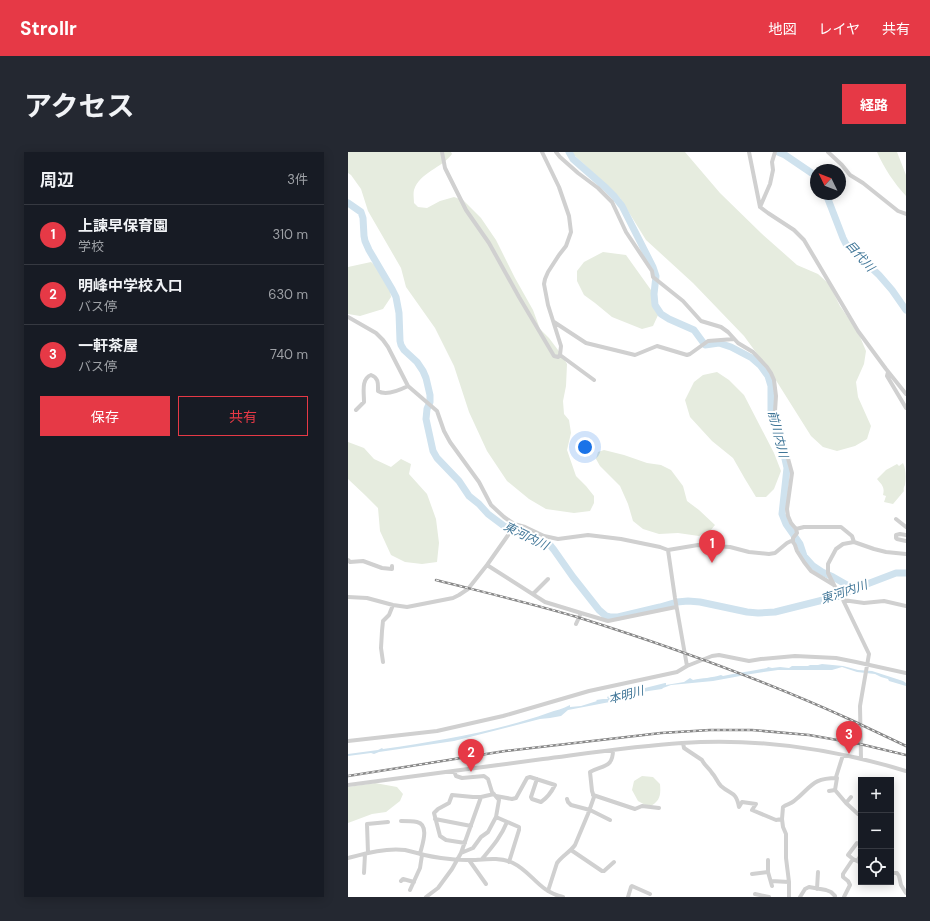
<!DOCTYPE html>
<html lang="ja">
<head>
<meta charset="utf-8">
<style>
  body { margin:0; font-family:"DM Sans","Noto Sans JP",sans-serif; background:#242831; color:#f1f3f6 }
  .controls { position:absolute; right:12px; bottom:12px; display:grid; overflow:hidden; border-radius:0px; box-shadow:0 2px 10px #0003 }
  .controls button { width:36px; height:36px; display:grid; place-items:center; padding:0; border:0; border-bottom:1px solid #363941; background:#171b24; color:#f1f3f6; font:20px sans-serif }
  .compass { position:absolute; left:462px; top:12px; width:36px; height:36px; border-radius:50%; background:#171b24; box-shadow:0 2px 10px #0003; rotate:313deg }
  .you { position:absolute; left:237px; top:295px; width:14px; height:14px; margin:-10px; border:3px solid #fff; border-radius:50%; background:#1a73e8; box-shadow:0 0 0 6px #1a73e833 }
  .badge { display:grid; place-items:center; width:26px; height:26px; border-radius:50%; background:#e63946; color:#fff; font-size:13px; font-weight:700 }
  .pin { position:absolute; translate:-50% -33px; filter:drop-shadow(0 1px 2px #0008) }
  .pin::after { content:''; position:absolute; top:21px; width:14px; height:12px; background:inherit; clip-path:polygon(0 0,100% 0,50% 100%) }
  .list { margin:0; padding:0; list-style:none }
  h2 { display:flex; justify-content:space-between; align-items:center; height:52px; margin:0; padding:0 16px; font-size:17px }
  h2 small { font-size:13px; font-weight:400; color:#9ea1a6 }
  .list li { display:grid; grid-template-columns:26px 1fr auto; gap:12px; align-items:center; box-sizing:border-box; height:60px; padding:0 16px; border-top:1px solid #363941 }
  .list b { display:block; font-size:15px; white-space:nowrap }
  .list p { margin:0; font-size:13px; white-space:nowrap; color:#9ea1a6 }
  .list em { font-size:13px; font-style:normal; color:#9ea1a6 }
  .actions { display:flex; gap:8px; padding:12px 16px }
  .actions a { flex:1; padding:9px 0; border:1px solid #e63946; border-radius:0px; text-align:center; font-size:14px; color:#e63946 }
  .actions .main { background:#e63946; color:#fff }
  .icon { flex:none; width:22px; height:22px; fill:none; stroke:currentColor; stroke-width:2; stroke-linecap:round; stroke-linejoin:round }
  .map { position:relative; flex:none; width:558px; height:745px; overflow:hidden; border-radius:0px }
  header { display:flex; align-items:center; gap:24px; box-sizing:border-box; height:56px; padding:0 20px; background:#e63946; color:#fff }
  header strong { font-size:19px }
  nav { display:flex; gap:22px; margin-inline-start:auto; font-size:14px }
  .intro { display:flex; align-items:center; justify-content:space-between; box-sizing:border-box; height:96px; padding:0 24px }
  h1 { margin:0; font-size:28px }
  .button { padding:10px 18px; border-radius:0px; background:#e63946; color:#fff; font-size:14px; font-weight:700 }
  main { display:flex; gap:24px; padding:0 24px }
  aside { flex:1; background:#171b24; border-radius:0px; box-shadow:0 2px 10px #0003 }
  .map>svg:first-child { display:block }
  .green { fill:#e6ecdf }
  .water { fill:#cfe2ee }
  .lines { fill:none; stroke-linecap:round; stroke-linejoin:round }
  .river { stroke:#cfe2ee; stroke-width:7 }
  .minor { stroke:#d0d0d0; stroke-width:4 }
  .rail-casing { stroke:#888; stroke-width:2.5 }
  .rail { stroke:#fff; stroke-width:1; stroke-dasharray:3; stroke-linecap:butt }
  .labels { text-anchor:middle; stroke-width:4; stroke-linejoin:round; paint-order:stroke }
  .water-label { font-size:12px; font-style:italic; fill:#3f7597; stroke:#fff }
</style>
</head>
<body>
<header>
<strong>Strollr</strong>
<nav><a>地図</a><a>レイヤ</a><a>共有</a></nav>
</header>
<div class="intro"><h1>アクセス</h1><a class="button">経路</a></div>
<main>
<aside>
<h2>周辺<small>3件</small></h2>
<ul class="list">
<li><span class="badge">1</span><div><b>上諫早保育園</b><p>学校</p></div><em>310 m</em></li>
<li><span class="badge">2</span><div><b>明峰中学校入口</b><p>バス停</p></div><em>630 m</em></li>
<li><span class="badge">3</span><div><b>一軒茶屋</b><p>バス停</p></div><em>740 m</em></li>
</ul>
<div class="actions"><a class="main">保存</a><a>共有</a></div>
</aside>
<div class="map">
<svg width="558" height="745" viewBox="0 0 558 745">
  <rect width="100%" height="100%" fill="#fff"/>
  <path class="green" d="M0,0h103l1,2c-10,14 -32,18 -38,36 -1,4 0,9 0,13l4,4 9,1 13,-7 14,-4 9,3 18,18 15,22 19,38 18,32 7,19 9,9 12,16 6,10 -1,22 -3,15 1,13 5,6 2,13 -4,17 9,26 10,10 8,10v7l-4,8 -16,2 -28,-4 -17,-10 -22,-18 -20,-30 -18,-39 -15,-46 -19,-38 -29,-41 -5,-19 -33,-57 -7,-22 -10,-14 -3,-2z
    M223,0h114l35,41 41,40 36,32 21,9 11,10 11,22 18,26 8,19 -2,13 -8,18 2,15 13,29 -4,13 -12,7 -18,5 -14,-4 -12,-11 -39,-62 -28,-38 -51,-53 -47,-43 -26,-42z
    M529,0h20l9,23v21c-12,-13 -22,-28 -29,-44z
    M255,100l23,3 25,35 8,23 -6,13 -11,3 -30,-12 -17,-14 -11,-8 -7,-14v-10l7,-9z
    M23,110c13,11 18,18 20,35l-8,12 -23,7 -12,-2v-47z
    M369,220l12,8 15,15 30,58 7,18 -7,18 -8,8h-10l-11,-18 -12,-21 -21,-17 -22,-24 -5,-17 9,-18 9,-7z
    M0,290l16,6 10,11 17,8 10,-8 10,5 -2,10 18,20 9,25 3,24 -2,19 -15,2 -17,-2 -14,-7 -11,-24 -2,-23 -12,-12 -18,-17z
    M256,298l20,5 23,8 14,2 10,5 12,16 4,15 12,9 16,15 -4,5 -12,6 -21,-3 -19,1 -16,-5 -10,-8 -5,-17 -8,-18 -20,-20 -4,-7 2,-7z
    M555,311c3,6 3,15 2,22 -1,2 -2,4 -1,6l-11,13 -9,-2 2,-6 -3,-1c2,-8 -1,-10 -6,-16l9,-9 11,-6 2,2z
    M294,624l11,1 7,7c1,12 0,17 -11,23l-11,-6 -6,-11 2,-9z
    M27,631l22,4 6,7 -3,7 -14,11 -14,2 -24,9v-36z"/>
  <path class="water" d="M474,512l21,2 15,4 14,1 31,10 3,2v3l-17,-5 -1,-2 -7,-2 -6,-3 -18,-2 -15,-5 -10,3h-54l-27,4 -38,7 -42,4 -8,3 -1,1 -27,4 -20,8 -47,9 -7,6 -11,2 -10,1 -86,22 -75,11 -5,2 -3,-1 -23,3v-2l30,-4 4,-2 1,1c56,-8 111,-17 165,-36 8,-3 15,-4 22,-8v2l11,-1 16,-5 -1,-1 7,-1h5l-1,-2 4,-2 2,2c7,-1 15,-2 20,-6l32,-8h1v2l18,-3 6,-4 3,2c9,-2 19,-2 28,-5l2,1c14,-3 29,-5 44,-8l1,-1 4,1 8,-1 9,1 3,-2h16l2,-1h8z"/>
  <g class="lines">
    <path class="river" d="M221,0l4,7 33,29 8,8 8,10 31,61 3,9 -2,18 1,11 6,9 8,5 25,11 11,15 14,-2 12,4 21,11 8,7 8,11 3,10v27l2,9 8,19 6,27 -5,46 4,10 14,20 4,12 9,10 9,6 11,5 21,12
      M430,0l7,3 31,21
      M478,42l17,44 3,6 33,31 13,15 14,20
      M0,51l13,9 2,6 1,18 1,5 4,9 23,39 4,8 3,16 1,28 1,4 3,5 13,12 6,9 3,7 4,17v7l-3,7 -1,10 7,32 4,7 22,23 10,15 10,8 9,10 16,12 29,10 17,9 4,5 19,27 26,33 7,6 4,1h8l42,-10 17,-5 11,-1 12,1 47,10 11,1 17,-1 64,-16 15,-7 42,-16h10"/>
    <path class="minor" d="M94,0l3,16 21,42 23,33 30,54 35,59 4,1 2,-2 34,25
      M194,0l17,35 10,29 2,16 -5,14 -7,9 -11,17 -3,7 -1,5 4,21 13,41 -1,9
      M208,0l4,5 18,16 20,15 14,14 14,30 26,39 1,6 30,24 18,20 20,6 7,5 10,11 15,9 14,15 4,6 3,7 2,16 -1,15 17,62 -5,36 1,7 3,7 5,6 1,4 -4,5v4l2,3 2,6 7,11 7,9 23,14
      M401,0l11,55 8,6 26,17 10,10 54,91 28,38 20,25
      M480,0l14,13 8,10 13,8 35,28 8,3
      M412,55l10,-23 3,-14 -1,-8 3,-10
      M0,165l28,16 7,7 5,7 20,39 29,25 7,20 6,11 29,40 12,23 13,12 10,7 11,3 19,9 14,3 30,-4 33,4 39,8 8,3 30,-5 32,2 19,5 20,2 6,-1 12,-10 4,-2 2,1
      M206,170l32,21 49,12 22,-9 30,9 3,-1 18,-13 26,-2
      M540,220l-1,4 19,32
      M8,258l8,-8c0,-10 -3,-23 7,-27 8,3 7,9 7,16 8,5 22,-1 30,-5
      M548,367l10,8
      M448,377l8,-2h37l11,9 2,6
      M558,383l-6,-1 -4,1v3l1,1 9,2
      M320,398l7,48 12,68
      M0,408l2,2 13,-1 19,7 10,1v-3
      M139,413l58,37 36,11 -5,11
      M185,442l15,-15
      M0,445l19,1 26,7 14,2 46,-9 6,-3 9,-6 19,-24 24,-34 3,-7
      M495,448l21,3 20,-2 22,5
      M233,461l27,8 68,-14
      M35,510l-2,-14 1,-17 1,-10 6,-6 4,-10
      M0,589l89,-10 66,-15 86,-25 88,-19 10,-6 25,-10 7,-1 30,6 12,-2 34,-3 41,2 20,4 50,11
      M335,591l1,5 18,12c2,5 7,8 10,13 4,4 5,9 9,13 10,9 15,5 18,21l3,-5 14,2 -4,6 24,10 6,-1
      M513,607l-1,-53 9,-52 -26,-54 -9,-15 -6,-12v-9l8,-15 7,-5 11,-2 20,7 12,3 20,2
      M489,626l-2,12 11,13 12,11h3
      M0,633c65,-9 130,-17 195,-26 46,-6 92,-13 139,-16 75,-5 152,6 224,28
      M481,639l6,-1
      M245,643l42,14 7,-3 17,2
      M148,644l16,3 4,-1 11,-20 3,-1 25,8c-3,6 -8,13 -14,17l-9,-3 -1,-2 6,-18
      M219,647l1,3 3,3 19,5 20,10
      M498,651l5,-6
      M148,665l23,10v3l-10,32
      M87,667l36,7
      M53,669c5,0 11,0 16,1 13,3 5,23 3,32
      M117,691l-19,-3 -6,-4 -6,-23 4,-4 11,-6 3,-8 21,2h8
      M223,698l31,21h2l10,-9
      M20,701l-1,-29 21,-2
      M113,701l20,-56 13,-3
      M0,706c19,-5 37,-10 57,-8 4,1 8,2 12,3 10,3 22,5 33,6 8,1 16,1 24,1 13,-1 27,-3 39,3 19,9 26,29 50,34
      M134,707c10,-12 19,-22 25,-37
      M505,707l-5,-4 9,-12
      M121,708l17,24
      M420,708v12l4,14
      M509,709l4,-6
      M543,712l1,9
      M16,721l1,-19
      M543,721h6l2,3 2,9 5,8
      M404,722l16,-2
      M53,729l2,-2 11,3
      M423,729l18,1
      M528,730l4,1
      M469,737l1,-17
      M62,738l10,-22 2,-13
      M200,739l9,-28c5,-7 13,-11 18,-18l13,-31 6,-17 -2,-6 -2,-19c13,-7 23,-4 23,-22
      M407,742l14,3
      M78,745l12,-9 14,-19 9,-16 12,-5 8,-11 7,-5 8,-15 3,-17 -7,-8 -4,-13 -4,-3 -22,2 -6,-2 -2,-5
      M280,745l3,-10 1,-1 18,8
      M441,745v-15l-3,-24v-24l-3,-7 -1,-8 1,-12c4,-3 8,-3 11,-6 18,-14 17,-23 43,-23l-1,-1 7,-22
      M452,745l5,-8 4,-2 17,3 5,2 4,4
      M496,745l6,-12 -2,-4 -5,-4v-3l10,-15 8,4"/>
    <g class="rail-casing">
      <path id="rail" d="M88,428c47,12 94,23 141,37 92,29 184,62 272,102 19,9 38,18 57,27
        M0,624l157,-25 156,-18 49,-3h42l57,5 51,9 46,11"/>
    </g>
    <use href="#rail" class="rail"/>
  </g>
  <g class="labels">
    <g class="water-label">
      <text transform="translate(512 104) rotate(48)" y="4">目代川</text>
      <text transform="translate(430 282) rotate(76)" y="4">前川内川</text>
      <text transform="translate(178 384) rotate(26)" y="4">東河内川</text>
      <text transform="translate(496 440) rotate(-19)" y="4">東河内川</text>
      <text transform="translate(278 543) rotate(-15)" y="4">本明川</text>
    </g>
  </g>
</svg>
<div class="controls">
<button>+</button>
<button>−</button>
<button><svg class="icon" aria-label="locate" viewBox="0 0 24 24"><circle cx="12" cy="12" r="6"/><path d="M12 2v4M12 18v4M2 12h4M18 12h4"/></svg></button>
</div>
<svg class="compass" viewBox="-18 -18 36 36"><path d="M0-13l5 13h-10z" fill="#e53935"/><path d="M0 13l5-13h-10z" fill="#9ea1a6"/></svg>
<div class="you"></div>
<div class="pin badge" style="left:364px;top:411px">1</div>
<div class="pin badge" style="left:123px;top:620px">2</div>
<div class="pin badge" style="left:501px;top:602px">3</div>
</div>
</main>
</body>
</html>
